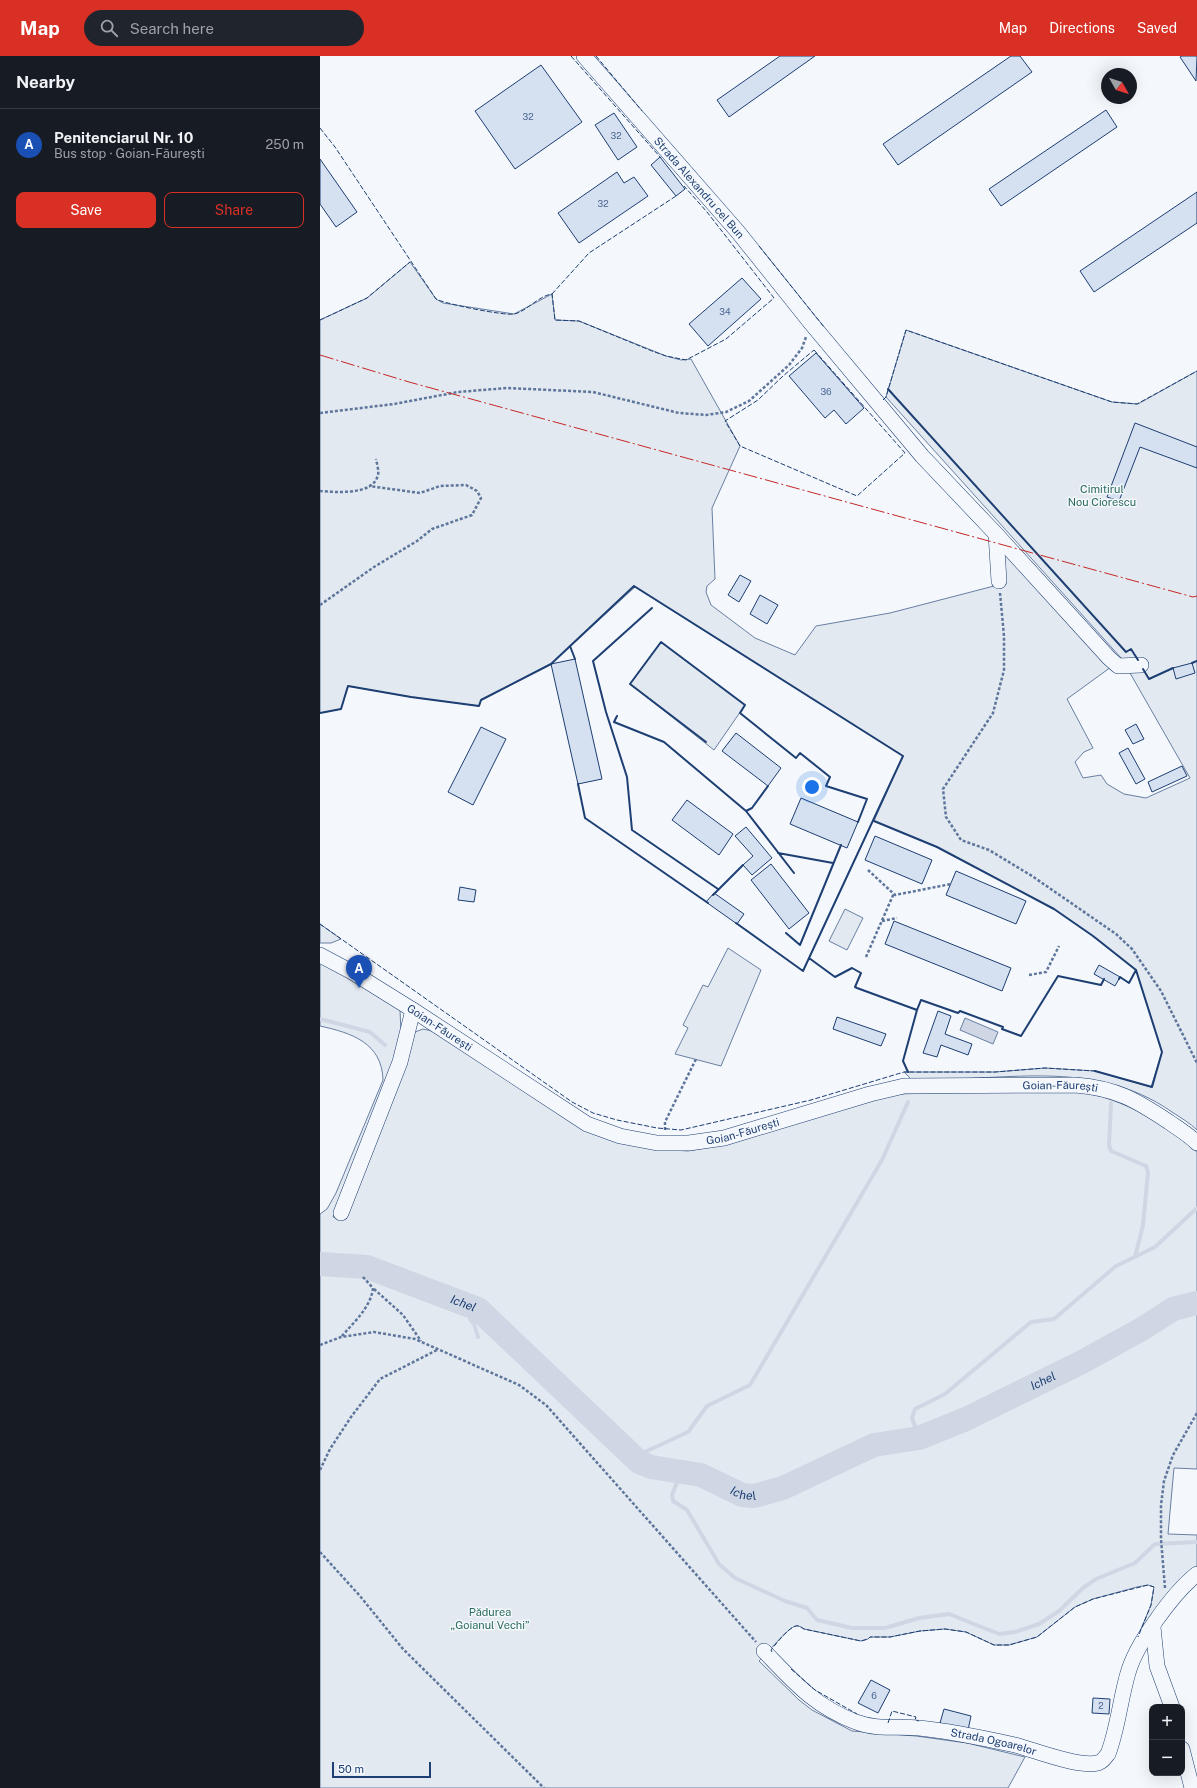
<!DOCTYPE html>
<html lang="en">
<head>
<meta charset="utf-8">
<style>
  body { margin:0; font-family:"Public Sans",sans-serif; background:#20242c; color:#f1f3f6 }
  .controls { position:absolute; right:12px; bottom:12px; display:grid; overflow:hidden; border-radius:8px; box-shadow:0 4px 16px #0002 }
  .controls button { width:36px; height:36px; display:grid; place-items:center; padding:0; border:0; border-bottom:1px solid #363941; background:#171b24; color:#f1f3f6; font:20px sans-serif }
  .compass { position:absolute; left:781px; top:12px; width:36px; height:36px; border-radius:50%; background:#171b24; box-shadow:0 4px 16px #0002; rotate:129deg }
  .scale { position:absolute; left:12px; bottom:10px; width:99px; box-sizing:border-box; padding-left:4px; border:2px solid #1d3f73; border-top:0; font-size:11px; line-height:14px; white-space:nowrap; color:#1d3f73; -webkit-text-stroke:3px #f4f7fb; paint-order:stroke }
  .you { position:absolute; left:492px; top:731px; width:14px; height:14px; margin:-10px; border:3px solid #fff; border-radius:50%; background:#1a73e8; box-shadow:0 0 0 6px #1a73e833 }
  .badge { display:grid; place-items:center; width:26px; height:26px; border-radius:50%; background:#d93025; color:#fff; font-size:13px; font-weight:700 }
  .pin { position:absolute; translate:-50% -33px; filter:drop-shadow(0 1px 2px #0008) }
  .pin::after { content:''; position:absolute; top:21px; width:14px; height:12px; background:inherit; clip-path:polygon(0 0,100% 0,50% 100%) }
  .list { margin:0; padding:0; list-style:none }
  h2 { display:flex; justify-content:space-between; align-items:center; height:52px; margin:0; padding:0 16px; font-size:17px }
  h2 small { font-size:13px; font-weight:400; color:#9ea1a6 }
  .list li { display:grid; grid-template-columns:26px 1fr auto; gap:12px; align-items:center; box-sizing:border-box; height:72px; padding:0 16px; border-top:1px solid #363941 }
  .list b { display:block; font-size:15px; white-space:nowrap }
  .list p { margin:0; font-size:13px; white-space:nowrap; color:#9ea1a6 }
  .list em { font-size:13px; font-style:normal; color:#9ea1a6 }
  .actions { display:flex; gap:8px; padding:12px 16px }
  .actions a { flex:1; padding:9px 0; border:1px solid #d93025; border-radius:8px; text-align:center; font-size:14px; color:#d93025 }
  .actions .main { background:#d93025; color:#fff }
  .icon { flex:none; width:22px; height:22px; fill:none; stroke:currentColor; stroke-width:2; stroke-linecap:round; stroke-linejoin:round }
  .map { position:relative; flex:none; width:877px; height:1732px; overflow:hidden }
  header { display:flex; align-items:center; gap:24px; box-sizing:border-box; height:56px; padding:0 20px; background:#d93025; color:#fff }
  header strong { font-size:19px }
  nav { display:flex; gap:22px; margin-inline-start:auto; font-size:14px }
  .search { width:280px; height:36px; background:#20242c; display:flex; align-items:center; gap:10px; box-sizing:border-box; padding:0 14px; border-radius:22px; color:#9ea1a6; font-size:15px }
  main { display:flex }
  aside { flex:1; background:#171b24 }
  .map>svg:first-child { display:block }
  .green { fill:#e3e9f0; stroke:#687fa3 }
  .water { fill:#cfd7e4; stroke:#687fa3 }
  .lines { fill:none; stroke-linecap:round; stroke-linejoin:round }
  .stream { stroke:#cfd7e4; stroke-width:4 }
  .river { stroke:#cfd7e4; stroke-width:24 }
  .building { fill:#d5e0f0; stroke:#1d3f73 }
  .minor-casing { stroke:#1d3f73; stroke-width:16 }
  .path { stroke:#5e769c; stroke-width:2.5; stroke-dasharray:3 2; stroke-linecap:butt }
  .minor { stroke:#f4f7fb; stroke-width:15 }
  .fence { stroke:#1d3f73; stroke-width:1; stroke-dasharray:5 2; stroke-linecap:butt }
  .wall { stroke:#1d3f73; stroke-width:2 }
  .power { stroke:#c62828; stroke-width:1; stroke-dasharray:14 3 2 3; stroke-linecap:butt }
  .labels { text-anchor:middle; stroke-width:3; stroke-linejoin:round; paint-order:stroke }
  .number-label { font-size:9px; fill:#4b6792 }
  .street-label { font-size:11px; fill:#1d3f73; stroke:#f4f7fb }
  .park-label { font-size:11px; fill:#2c6c60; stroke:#f4f7fb }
  .water-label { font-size:12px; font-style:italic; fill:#1d3f73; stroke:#f4f7fb }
</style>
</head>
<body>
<header>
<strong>Map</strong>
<div class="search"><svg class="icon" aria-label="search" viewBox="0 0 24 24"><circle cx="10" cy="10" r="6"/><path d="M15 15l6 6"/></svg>Search here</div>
<nav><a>Map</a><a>Directions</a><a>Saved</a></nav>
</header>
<main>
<aside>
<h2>Nearby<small></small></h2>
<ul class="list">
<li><span class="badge" style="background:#1a4fb4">A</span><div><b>Penitenciarul Nr. 10</b><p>Bus stop · Goian-Făurești</p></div><em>250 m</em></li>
</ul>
<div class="actions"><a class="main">Save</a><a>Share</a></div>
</aside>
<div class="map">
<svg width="877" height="1732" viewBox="0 0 877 1732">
  <rect width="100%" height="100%" fill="#f4f7fb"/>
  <path class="green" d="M90,206l26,37 7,4 71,11 38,-20 3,26 24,1 87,35 15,4 10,-1 49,87 -28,62 3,71 -8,7 -1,6 5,13 44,33 40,17 21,-29 74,-13 104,-27 6,-44 111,125 -44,32 26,49 -9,4 -9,10 8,16 18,-3 6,9 17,10 22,4 44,-20 -68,-119 -236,-262 20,-67 206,72 26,2 59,-33v759c-7,-7 -16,-12 -25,-18 -80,-56 -171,-29 -261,-33l-7,-7h91l50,-4 50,3 56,16 11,-35 -26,-82 -43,-34 -39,-27 -117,-62 -63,-26 29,-65 -268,-169 -84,77 -70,36 -2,6 -68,-9 -63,-11 -7,23 -21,4v-393l47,-22z
    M341,586l84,63 -31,45 -84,-66z
    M525,853l18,9 -16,32 -18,-9z
    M0,868l21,15 -10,4h-11z
    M408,892l33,22 -40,96 -46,-12 13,-26 -5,-3 20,-40 5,2z
    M0,907l25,12 55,35 1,22 -5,30 -63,155 9,2 73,-187 8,-3 9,2 98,63 127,55 31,2 38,-7 169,-50 171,-4c52,5 92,29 131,62v317l-23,-1 -6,66 29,1v34l-64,79 18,-43 3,-18 -6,-2 -11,2 -44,12 -18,8 -38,30 -28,8h-15l-28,-13 -21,-3 -25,2 -30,6h-20l-2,2 -7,2 -57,-12c-3,-1 -5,-4 -8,-3 -8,1 -29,28 -37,35l40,39 13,10 40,21 64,5 51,7 58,14 -17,31h-688v-574l7,-5 9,-16 47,-113c-1,-37 -31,-47 -63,-54z"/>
  <path class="water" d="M645,962l33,14 -5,12 -33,-14z"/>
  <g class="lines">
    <path class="stream" d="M0,963l50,13 15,13
      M791,1047l-2,42 2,6 35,15 2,6 -5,53 -8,32
      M154,1252l-4,11 4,5 4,13
      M599,1382l-7,-20 3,-9 30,-15 86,-72 23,-3 62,-53 39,-19 42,-39
      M314,1401l54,-25 19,-26 43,-21 132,-225 26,-58
      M361,1416l-9,23 1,6 14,9 32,54 16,14 50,23 22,7 10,12 35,8h33l34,-10 30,-4 50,20 16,-2 24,-8 20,-13 24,-23 13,-9 39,-16 20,-19 42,-2"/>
    <path class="river" id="s1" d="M0,1208l47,3 111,42 161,153 12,5 50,8 41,20 12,1 29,-8 91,-43 45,-7 47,-19 116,-57 60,-33 31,-20 24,-6"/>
  </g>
  <path class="building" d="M460,0h35l-86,61 -12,-17z
    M691,0h9l12,16 -134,93 -15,-21z
    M862,0h15l-1,25 -16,-24z
    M221,9l41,57 -67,47 -40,-58z
    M786,54l11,17 -116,79 -12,-17z
    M294,57l23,34 -19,13 -23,-35z
    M340,101l25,32 -9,7 -25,-31z
    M0,103l37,53 -21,15 -16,-23z
    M297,116l7,11 10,-6 14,19 -69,47 -21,-30z
    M877,136v31l-103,69 -14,-21z
    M422,222l19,21 -53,47 -19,-22z
    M496,297l48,55 -18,16 -12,-14 -9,8 -36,-42z
    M815,367l62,24v21l-57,-21 -21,54 -12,-4z
    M420,519l11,6 -12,21 -11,-7z
    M440,539l18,10 -11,19 -17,-10z
    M255,603l27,120 -24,5 -27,-120z
    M872,607l3,10 -19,6 -3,-11z
    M816,668l8,15 -11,5 -8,-14z
    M161,671l25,12 -33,66 -25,-13z
    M416,677l45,35 -13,18 -46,-35z
    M808,692l17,31 -9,5 -17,-31z
    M862,710l5,10 -35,16 -4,-10z
    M481,742l57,24 -11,26 -57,-24z
    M367,744l46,34 -14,21 -47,-35z
    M426,771l26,31 -20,17 -9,-10 10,-9 -18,-20z
    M555,780l57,24 -10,24 -57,-24z
    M451,808l38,49 -20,16 -38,-49z
    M636,815l70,30 -10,23 -70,-29z
    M140,831l16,3 -2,12 -16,-2z
    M394,837l30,21 -7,10 -31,-22z
    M574,865l117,47 -9,23 -117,-47z
    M779,909l21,12 -5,9 -21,-12z
    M618,955l13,5 -6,18 27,10 -4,11 -27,-10 -4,12 -14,-4z
    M517,961l49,17 -5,12 -48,-17z
    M551,1624l19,10 -12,23 -20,-10z
    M773,1642l17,1 -1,15 -17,-1z
    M624,1653l27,7 -3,14 -28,-7z"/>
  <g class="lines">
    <g class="minor-casing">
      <g id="minor">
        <path id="s2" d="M264,0l154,176 72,90 112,134 74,78 113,124 9,8 23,-1"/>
        <path d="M676,478l3,47"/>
        <path id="s3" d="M0,899l32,17 61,38 174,114 33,12 37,7h32l35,-5 146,-44 34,-8 171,-1c41,3 61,15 94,37 10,7 20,13 28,21"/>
        <path d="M21,1157l59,-151 13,-52"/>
        <path d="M833,1571l4,39 15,41"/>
        <path id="s4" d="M444,1595c30,31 50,55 92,71 21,8 42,4 63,6 32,3 64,10 96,17 19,5 69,25 85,17 3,-1 6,-6 8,-8 10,-26 12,-54 20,-81 8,-29 45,-80 69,-99"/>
        <path d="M862,1693l10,39"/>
      </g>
    </g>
    <path class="path" d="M0,357l74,-9 64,-12 49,-4 86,4 86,21 27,2 20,-3 23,-11 40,-36 13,-17 4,-11
      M0,435c15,1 53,5 58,-16 1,-4 -1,-11 -2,-16
      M680,537l4,43v34l-11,43 -50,76 3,28 15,23 28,10 43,26 84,58 16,15 29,42 36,72
      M0,549l54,-38 43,-26 15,-12 40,-14 9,-17 -4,-7 -11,-6 -26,1 -20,7 -51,-7
      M548,814l27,25 56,-11
      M562,865l15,-3
      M546,901l28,-64
      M709,919l17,-3 13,-26
      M345,1074v-8l31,-63
      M54,1233l29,26 18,26
      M22,1280c12,-14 29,-29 31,-48l-11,-12
      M0,1289l21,-8 33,-5 41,7 104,46 27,20 210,237
      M0,1414l10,-21 21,-32 29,-38 57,-29
      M0,1496l40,44 43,53 141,139
      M845,1532l-4,-49v-34l3,-24 9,-26 24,-42"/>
    <use href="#minor" class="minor"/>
    <path class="fence" d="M251,0l90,102
      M276,0l46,55
      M0,72l15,19 101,152c9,5 69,17 78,15 12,-2 24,-18 38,-20l3,26 24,1 73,30 14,5 20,4 40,-21 48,-41 -67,-86 -23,-26
      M439,190l65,81
      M232,238l37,-41 87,-57
      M0,264l47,-22 43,-36
      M494,294l91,103 -48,43 -117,-50 -15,-25 33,-21 25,-24z
      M563,344l3,-3 20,-67 206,72 25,2 60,-33
      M0,868l252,178 21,11 24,7 40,8 24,2 130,-30 93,-28h91l50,-4 50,3
      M452,1596l-1,-2c5,-6 20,-26 27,-24 3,0 4,2 6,3l57,12 7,-2 2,-2h20l30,-6 25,-2 21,3 28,13h15l28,-8 38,-30 18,-8 55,-14 6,2 -3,18 -13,32
      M471,1613l24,21 42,24
      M568,1667l4,-12 24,6 -1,3 4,1"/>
    <path class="wall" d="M568,333l238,263 5,-3 7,11
      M332,552l-59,53 13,51 21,65 5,53 86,59
      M250,590l5,13
      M872,607l5,-2
      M823,613l6,10 24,-11
      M0,657l21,-4 7,-23 63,11 68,9 2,-6 70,-36 83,-78 269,170 -100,215 -67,-48
      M297,660l-3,6 50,20 82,69
      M386,686l-76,-58 31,-42 84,63 -5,8 56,45 4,-5 30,24 -4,9 41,13 -9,23
      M258,728l7,34 123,85
      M448,730l-16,22 -6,3 48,62
      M554,765l63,26 117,62 39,27 43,34 26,82 -10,35 -57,-16
      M458,797l55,10
      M393,839l30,-30
      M466,877l14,12 41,-100
      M489,902l26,19 17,-9 9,5 -6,14 2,1 60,22 4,-10 37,13 2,-2 43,16 -1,2 19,7 37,-60 43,9 3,-6
      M799,923l1,-2 9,6 7,-13
      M588,1016l-5,-11 14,-51"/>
    <path class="power" d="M0,299l89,27 784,215 4,-1"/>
  </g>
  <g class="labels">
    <g class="number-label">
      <text x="208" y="64">32</text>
      <text x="296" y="83">32</text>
      <text x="283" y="151">32</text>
      <text x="405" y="259">34</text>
      <text x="506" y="339">36</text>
      <text x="554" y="1643">6</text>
      <text x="781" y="1653">2</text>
    </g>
    <g class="street-label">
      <text dy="4" stroke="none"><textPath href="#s2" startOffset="175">Strada Alexandru cel Bun</textPath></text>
      <text dy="4" stroke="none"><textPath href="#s3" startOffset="140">Goian-Făurești</textPath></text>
      <text dy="4" stroke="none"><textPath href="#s3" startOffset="800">Goian-Făurești</textPath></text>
      <text dy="4" stroke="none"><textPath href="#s3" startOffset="476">Goian-Făurești</textPath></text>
      <text dy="4" stroke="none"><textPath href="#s4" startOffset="257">Strada Ogoarelor</textPath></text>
    </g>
    <g class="park-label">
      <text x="782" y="437">Cimitirul<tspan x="782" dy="13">Nou Ciorescu</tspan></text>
      <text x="170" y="1560">Pădurea<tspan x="170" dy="13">„Goianul Vechi”</tspan></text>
    </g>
    <g class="water-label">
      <text dy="4" stroke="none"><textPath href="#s1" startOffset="150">Ichel</textPath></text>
      <text dy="4" stroke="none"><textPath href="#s1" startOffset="822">Ichel</textPath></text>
      <text dy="4" stroke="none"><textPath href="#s1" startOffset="498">Ichel</textPath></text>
    </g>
  </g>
</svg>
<div class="controls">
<button>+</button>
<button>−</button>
</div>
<svg class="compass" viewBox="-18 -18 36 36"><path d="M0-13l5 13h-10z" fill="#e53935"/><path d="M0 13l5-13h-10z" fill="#9ea1a6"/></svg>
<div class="scale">50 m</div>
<div class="you"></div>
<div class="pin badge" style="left:39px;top:932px;background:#1a4fb4">A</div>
</div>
</main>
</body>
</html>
